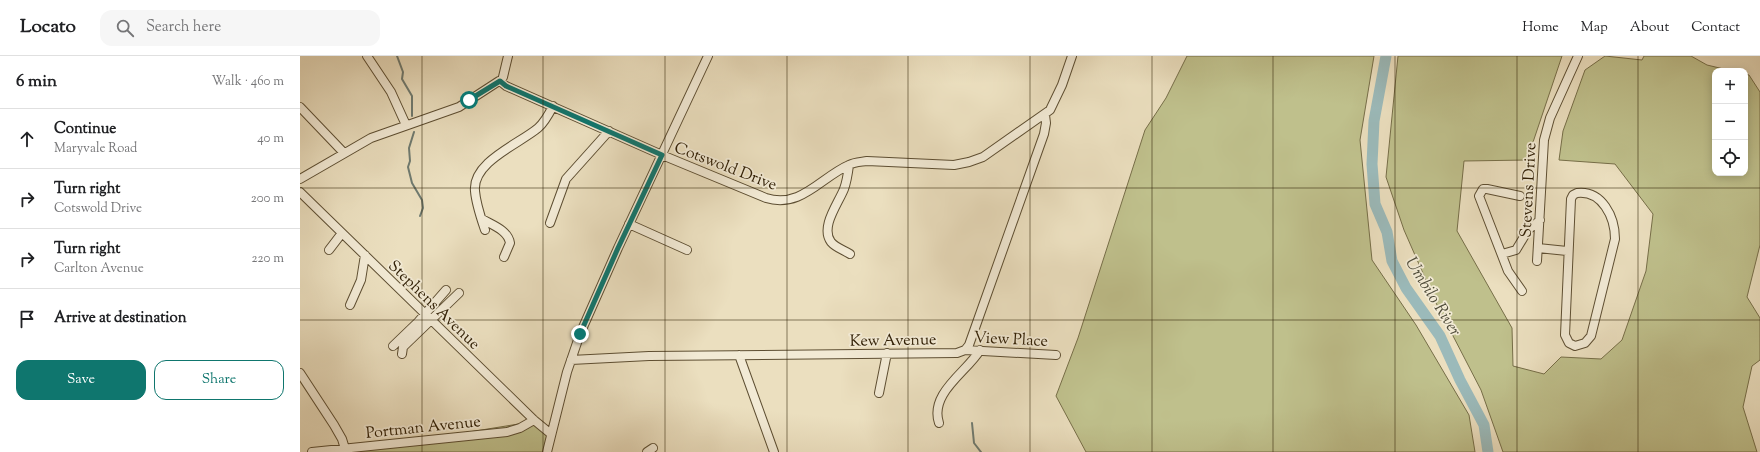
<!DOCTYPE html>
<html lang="en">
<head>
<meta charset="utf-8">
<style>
  body { margin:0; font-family:"Sorts Mill Goudy",serif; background:#f6f6f6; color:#202124 }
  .controls { position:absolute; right:12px; top:12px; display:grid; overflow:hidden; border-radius:8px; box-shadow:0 2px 10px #0003 }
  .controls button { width:36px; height:36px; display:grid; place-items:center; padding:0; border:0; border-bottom:1px solid #e0e0e0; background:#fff; color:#202124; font:20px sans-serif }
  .stop { position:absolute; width:12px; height:12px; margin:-9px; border:3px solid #0f766e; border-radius:50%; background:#fff }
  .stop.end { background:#0f766e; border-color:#fff; box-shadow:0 1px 4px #0008 }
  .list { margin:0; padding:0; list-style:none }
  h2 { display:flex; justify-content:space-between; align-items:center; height:52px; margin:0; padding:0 16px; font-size:17px }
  h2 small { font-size:13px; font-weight:400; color:#757577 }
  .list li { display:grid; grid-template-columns:26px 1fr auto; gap:12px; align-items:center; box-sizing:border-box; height:60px; padding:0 16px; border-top:1px solid #e0e0e0 }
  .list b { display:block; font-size:15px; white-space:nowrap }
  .list p { margin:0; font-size:13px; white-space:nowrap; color:#757577 }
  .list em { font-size:13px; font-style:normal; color:#757577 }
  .actions { display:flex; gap:8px; padding:12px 16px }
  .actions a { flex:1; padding:9px 0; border:1px solid #0f766e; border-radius:12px; text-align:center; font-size:14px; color:#0f766e }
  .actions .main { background:#0f766e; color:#fff }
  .icon { flex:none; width:22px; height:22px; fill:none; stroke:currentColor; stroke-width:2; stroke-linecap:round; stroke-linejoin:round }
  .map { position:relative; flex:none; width:1460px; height:396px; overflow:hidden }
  header { display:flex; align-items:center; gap:24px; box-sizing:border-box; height:56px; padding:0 20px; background:#fff; border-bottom:1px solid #e0e0e0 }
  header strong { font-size:19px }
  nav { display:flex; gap:22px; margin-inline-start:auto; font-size:14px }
  .search { width:280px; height:36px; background:#f6f6f6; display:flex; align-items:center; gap:10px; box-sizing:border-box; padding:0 14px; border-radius:12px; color:#757577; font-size:15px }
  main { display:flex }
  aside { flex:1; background:#fff }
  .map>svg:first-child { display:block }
  .green { fill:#bfc08c; stroke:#766e48 }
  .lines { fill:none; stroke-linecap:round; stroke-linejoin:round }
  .stream { stroke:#6f7b71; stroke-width:2 }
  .river { stroke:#9bbaba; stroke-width:11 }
  .minor-casing { stroke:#5d4e32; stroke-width:10 }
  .minor { stroke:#f2ead5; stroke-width:8 }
  .route { stroke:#0f766e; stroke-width:5 }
  .grid { fill:none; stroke:#2e1d03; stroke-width:1; stroke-opacity:0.55 }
  .labels { text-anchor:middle; stroke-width:3.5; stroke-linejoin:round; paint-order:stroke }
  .street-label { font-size:16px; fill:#2e1d03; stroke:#f2ead5 }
  .water-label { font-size:17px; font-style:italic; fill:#4f4c3a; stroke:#f2ead5 }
</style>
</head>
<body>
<header>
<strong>Locato</strong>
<div class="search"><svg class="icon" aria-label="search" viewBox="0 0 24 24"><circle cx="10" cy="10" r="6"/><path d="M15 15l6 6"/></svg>Search here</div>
<nav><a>Home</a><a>Map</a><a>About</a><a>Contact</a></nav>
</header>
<main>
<aside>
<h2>6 min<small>Walk · 460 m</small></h2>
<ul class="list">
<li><svg class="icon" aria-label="ahead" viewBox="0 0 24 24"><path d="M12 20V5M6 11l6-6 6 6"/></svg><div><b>Continue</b><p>Maryvale Road</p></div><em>40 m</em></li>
<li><svg class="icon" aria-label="right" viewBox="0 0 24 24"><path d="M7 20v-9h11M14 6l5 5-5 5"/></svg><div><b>Turn right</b><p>Cotswold Drive</p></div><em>200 m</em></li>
<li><svg class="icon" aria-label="right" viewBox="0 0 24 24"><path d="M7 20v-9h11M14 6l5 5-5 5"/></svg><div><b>Turn right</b><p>Carlton Avenue</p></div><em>220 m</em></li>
<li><svg class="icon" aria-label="arrive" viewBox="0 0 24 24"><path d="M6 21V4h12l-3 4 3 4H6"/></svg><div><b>Arrive at destination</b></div></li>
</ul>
<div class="actions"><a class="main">Save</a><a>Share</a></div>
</aside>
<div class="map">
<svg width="1460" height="396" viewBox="0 0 1460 396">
  <rect width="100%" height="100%" fill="#ebdfbf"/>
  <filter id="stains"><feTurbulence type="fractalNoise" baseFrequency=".005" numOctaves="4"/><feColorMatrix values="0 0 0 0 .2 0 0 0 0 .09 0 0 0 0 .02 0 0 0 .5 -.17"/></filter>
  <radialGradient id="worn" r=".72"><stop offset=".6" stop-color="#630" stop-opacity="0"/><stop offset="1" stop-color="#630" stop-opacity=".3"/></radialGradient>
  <path class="green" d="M887,0h187l-14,84 12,120 44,65 53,90 6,37h-389l-30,-56 22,-58 67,-208 21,-32z
    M1098,0h164l-35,104 -63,1 -7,70 55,97 1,38 31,8 17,-17 40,2 21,-19 24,-69 7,-57 -38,-50 -56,-4 4,-29 22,-61 20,-14 37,4 2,-4h47l16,9 25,6h-17v102h30v-99l4,1 11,17v153l-13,52 13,21v42l-8,6 -9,41 14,45h-254l-22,-62 -45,-87 -32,-73 -18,-53z
    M231,366l17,10 -5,20h-198z"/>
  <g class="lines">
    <path class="stream" d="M97,0l6,16 -1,7 10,17v20
      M114,76l-5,16 1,13 -2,6 4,16 10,17 1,8 -3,8
      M672,367l2,20 7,9"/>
    <path class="river" d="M1086,0l-12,65 -2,43 3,40 12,28 5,29 14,27 34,48 20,44 24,45 4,27"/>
    <g class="minor-casing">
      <path id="minor" d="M67,0l24,36 15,33
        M203,21l5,-21
        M200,25l6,5 156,69 104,43c35,11 55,-21 83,-33 5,-3 12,-3 18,-4l87,4 15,-3 14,-5 67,-47 12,-25 10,-29
        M0,51l44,46
        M549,109c-1,8 -2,16 -5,24 -6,15 -24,38 -13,53 5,6 13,8 19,12
        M0,123l71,-41 88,-31 40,-26
        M0,136l234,228 17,14
        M1277,137c25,-3 38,24 38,46l-24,97 -6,7 -10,3 -6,-3 -4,-8 6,-136 2,-4z
        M1220,140l-33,-7h-4l-4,7 29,75 14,20
        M182,163c10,6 26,11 28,24l-6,14
        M250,167l16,-44 43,-48
        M329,168l58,26
        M185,174c-4,-12 -9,-26 -10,-39 -3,-29 44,-47 63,-63 7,-6 11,-14 15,-22
        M1238,192l29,3
        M29,194l13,-17
        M1202,198l14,-4 12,-20 12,-10
        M1237,205l7,-121 6,-22 28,-62
        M50,249l11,-25 4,-25
        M93,290l25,-24 28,-32
        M665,294l91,5
        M102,298l1,-7 56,-54
        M439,299l35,97
        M271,304l78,-4 308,-3 8,-3 4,-5 75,-211 2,-11 -1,-8
        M0,317l34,52 8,14 4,13
        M579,337l8,-40
        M639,367c-10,-30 29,-52 41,-73
        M12,396l195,-20 13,-4 14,-8
        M247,396l20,-80 13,-38 38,-86 90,-192
        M347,396l6,-4"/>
    </g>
    <use href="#minor" class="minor"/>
  </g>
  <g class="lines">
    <path class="route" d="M169,44l31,-19 6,5 156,69 -44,93 -38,86"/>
  </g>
  <path class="grid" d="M122,0v396M243,0v396M365,0v396M487,0v396M608,0v396M730,0v396M852,0v396M973,0v396M1095,0v396M1217,0v396M1338,0v396M0,132h1460M0,264h1460"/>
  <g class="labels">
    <g class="street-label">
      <text transform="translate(426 109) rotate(21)" y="6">Cotswold Drive</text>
      <text transform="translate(1227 134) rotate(-87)" y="6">Stevens Drive</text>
      <text transform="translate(135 248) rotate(44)" y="6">Stephens Avenue</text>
      <text transform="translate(711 282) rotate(3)" y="6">View Place</text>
      <text transform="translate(593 283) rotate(-1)" y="6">Kew Avenue</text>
      <text transform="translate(123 370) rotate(-6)" y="6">Portman Avenue</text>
    </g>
    <g class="water-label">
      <text transform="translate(1134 240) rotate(58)" y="6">Umbilo River</text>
    </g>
  </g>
  <rect width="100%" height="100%" filter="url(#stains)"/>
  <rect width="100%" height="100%" fill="url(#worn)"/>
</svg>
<div class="controls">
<button>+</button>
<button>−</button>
<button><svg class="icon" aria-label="locate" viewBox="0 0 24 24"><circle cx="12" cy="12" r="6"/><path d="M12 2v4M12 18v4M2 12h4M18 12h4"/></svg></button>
</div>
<div class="stop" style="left:169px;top:44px"></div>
<div class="stop end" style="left:280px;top:278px"></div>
</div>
</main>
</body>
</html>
